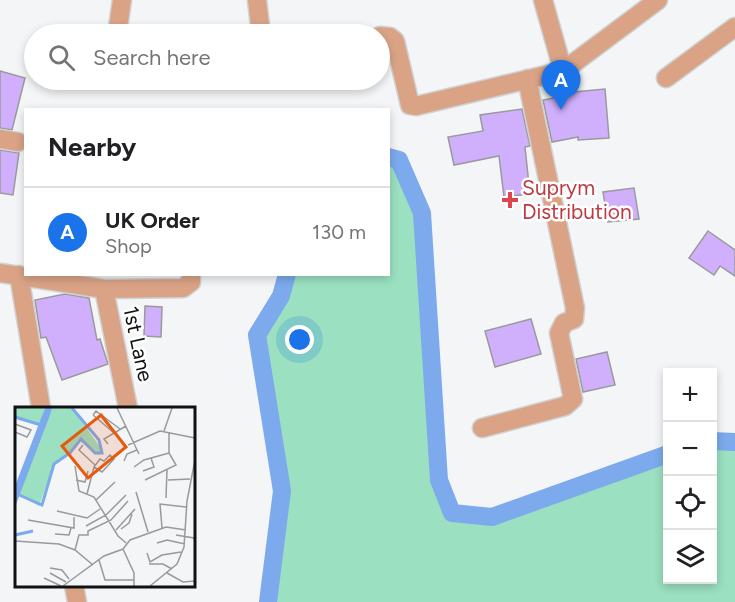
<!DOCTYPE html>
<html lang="en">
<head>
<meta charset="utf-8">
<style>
  body { margin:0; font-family:Figtree,sans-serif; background:#f2f2f2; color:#202124 }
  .controls { position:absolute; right:18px; bottom:18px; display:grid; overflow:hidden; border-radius:0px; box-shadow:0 3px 9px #0003 }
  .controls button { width:54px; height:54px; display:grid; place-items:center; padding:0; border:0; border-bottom:2px solid #e0e0e0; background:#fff; color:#202124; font:30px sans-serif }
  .you { position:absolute; left:300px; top:340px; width:21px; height:21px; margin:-15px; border:4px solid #fff; border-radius:50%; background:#1a73e8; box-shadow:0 0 0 9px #1a73e833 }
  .badge { display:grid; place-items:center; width:39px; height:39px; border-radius:50%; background:#1a73e8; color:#fff; font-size:20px; font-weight:700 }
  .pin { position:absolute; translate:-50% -50px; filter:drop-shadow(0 2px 3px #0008) }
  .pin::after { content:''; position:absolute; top:32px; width:21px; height:18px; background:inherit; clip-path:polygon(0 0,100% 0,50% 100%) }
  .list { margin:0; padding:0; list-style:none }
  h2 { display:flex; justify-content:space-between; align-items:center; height:78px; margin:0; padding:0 24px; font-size:26px }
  h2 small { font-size:20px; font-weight:400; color:#757577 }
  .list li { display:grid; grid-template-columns:39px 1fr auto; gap:18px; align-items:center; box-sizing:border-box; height:90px; padding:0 24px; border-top:2px solid #e0e0e0 }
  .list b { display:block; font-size:22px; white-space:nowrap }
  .list p { margin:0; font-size:20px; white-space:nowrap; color:#757577 }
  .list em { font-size:20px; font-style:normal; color:#757577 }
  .icon { flex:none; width:33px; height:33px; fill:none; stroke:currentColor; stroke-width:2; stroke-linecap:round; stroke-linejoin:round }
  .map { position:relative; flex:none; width:735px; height:602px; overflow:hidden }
  .search { position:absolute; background:#fff; box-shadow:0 3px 9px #0003; left:24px; top:24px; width:366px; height:66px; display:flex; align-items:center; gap:15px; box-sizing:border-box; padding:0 21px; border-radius:33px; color:#757577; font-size:22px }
  .panel { position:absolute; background:#fff; box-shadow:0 3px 9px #0003; left:24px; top:108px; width:366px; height:168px; border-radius:0px }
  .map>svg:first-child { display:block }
  .green { fill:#9ae0c1 }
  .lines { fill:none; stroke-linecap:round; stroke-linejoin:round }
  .canal { stroke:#7caaed; stroke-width:18 }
  .building { fill:#d0b0fd; stroke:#9a9a9c; stroke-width:1.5 }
  .minor-casing { stroke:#cfd1d2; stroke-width:21 }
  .minor { stroke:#daa386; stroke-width:18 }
  .health-dot { fill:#e0444e; stroke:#fff; stroke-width:2 }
  .labels { text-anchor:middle; stroke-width:5; stroke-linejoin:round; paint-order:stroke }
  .health-label { font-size:21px; fill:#be3a42; stroke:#fff; text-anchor:start }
  .street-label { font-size:21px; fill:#101112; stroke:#fff }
  .inset-river { fill:none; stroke:#7caaed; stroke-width:3 }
  .inset-road { fill:none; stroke:#989a9b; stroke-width:1.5 }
  .view { fill:#e8590c; fill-opacity:0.15; stroke:#e8590c; stroke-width:3 }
  .inset-edge { fill:none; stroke:#101112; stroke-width:3 }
</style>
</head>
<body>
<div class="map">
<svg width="735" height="602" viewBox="0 0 735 602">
  <rect width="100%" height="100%" fill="#f3f5f7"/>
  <path class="green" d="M389,157l10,3 23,53 17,267 13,33 40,4 175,-63 1,126h44l1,-139 22,1v160h-467l14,-111 -25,-156 24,-39 6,-21 101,-1z"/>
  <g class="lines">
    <path class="canal" d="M388,157l11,3 23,53 17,267 13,33 40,4 176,-63
      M712,441l23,1
      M268,602l14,-111 -25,-156 24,-39 6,-22"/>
  </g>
  <path class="building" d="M0,71l25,7 -13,52 -12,-2z
    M605,89l4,49 -31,2v-3l-26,5 -9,-42 31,-6v-2z
    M522,109l8,37 -5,1 5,47 -26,3 -5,-41 -45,9 -6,-28 35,-6 -3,-16z
    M0,150l19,3 -6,42 -13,-2z
    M634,188l5,31 -31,3 -5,-30z
    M708,231l27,19v26l-15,-10 -6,9 -25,-17z
    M65,294l24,4 8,42 3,-1 8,25 -46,16 -16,-43 -5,1 -6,-38z
    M145,306l17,1 -1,30 -17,-1z
    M531,319l10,35 -46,13 -10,-36z
    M607,352l8,33 -32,7 -7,-33z"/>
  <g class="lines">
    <g class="minor-casing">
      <path id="minor" d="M257,0l4,34
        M543,0l20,71
        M117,34l5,-34
        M380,36l10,1 5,4 15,64 6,1 147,-35 95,-71
        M666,78l69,-51
        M0,139l18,3
        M0,273l104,16 79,-1 8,-6v-8
        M19,275l22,133
        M104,289l24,119
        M482,428l83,-22 8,-7 -14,-66 5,-10 10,-4 1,-11 -48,-229
        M74,586l3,16"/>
    </g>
    <use href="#minor" class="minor"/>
  </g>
  <path class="health-dot" d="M507 191h6v6h6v6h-6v6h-6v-6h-6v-6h6z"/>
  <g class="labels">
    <g class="health-label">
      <text x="522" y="195">Suprym<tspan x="522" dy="24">Distribution</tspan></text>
    </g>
    <g class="street-label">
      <text transform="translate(138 344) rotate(78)" y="7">1st Lane</text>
    </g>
  </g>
  <g transform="translate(15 407)">
    <rect width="180" height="180" fill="#f3f5f7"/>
    <path d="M0,1h30l-6,17 -20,-5 -4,-3zM37,1h20l31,43 -4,4 -21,-15 -8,13 -16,11 -15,42 -20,-11z" fill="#9ae0c1"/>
    <path d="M30,1h7l-2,7 -35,92v-21z" fill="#7caaed"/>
    <path class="inset-river" d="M0,10l26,8M2,87l25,11 12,-41 16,-11 11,-14 14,14h7l-3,-13 -27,-32M0,128l18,-4"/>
    <path class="inset-road" d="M102,1l22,46M78,8l3,-4 24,18M78,8l21,18M0,17l16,6 -4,7 -12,-5M149,24l8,-23M93,37l-4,-5 22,-13M68,38l-4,5 16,15M113,38l32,-14 35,7M109,54l3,-7 10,-4M60,59l4,25 15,6 24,39 8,7M119,60l10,-7 25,-7M128,64l11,-4 -3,-9M61,73l9,2 3,-11M130,73l31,-15 -7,-12v-21M153,73l22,-1M121,85l12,40M72,87l7,-27 6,-8 4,2 6,-6 4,4 -12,13 -8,-5M151,91l1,-28M81,93l19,-18M42,104l30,7 13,-9M13,113l46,8v-11M71,119l20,-11 20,-20M147,121l-2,-24 26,3M106,122l8,-6 3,-9M101,123l19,-21M40,127l14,1 2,-7M161,128l18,3 1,5M0,134l44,3 16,6 18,15M142,136l10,-3 18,4M108,142l11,24v13M60,143l4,-15h9v-4l23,-11 17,-19M132,146l3,9 12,-7 19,-3M84,153l6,20h29M134,157h14l9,5M35,161l12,2 7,9M35,166l16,9M152,166l16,9 12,-1M29,171l17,8M48,179l41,-30 19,-7 7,-9 36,-13 20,3M135,179l27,-22 7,-17 3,-46 8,-41"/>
    <path class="view" d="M86,8l25,32 -38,31 -26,-32z"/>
    <rect width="180" height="180" class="inset-edge"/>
  </g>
</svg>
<div class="controls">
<button>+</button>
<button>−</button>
<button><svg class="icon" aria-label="locate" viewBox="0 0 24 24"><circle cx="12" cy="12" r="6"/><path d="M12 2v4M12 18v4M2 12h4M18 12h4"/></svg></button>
<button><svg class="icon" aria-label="layers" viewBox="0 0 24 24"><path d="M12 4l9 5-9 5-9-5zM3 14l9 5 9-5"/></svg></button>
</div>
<div class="you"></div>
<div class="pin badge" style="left:561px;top:110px">A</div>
<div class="search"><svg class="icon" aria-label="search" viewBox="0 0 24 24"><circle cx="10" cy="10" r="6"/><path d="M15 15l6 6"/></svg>Search here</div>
<section class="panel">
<h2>Nearby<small></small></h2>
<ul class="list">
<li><span class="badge">A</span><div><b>UK Order</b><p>Shop</p></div><em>130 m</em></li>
</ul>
</section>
</div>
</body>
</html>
